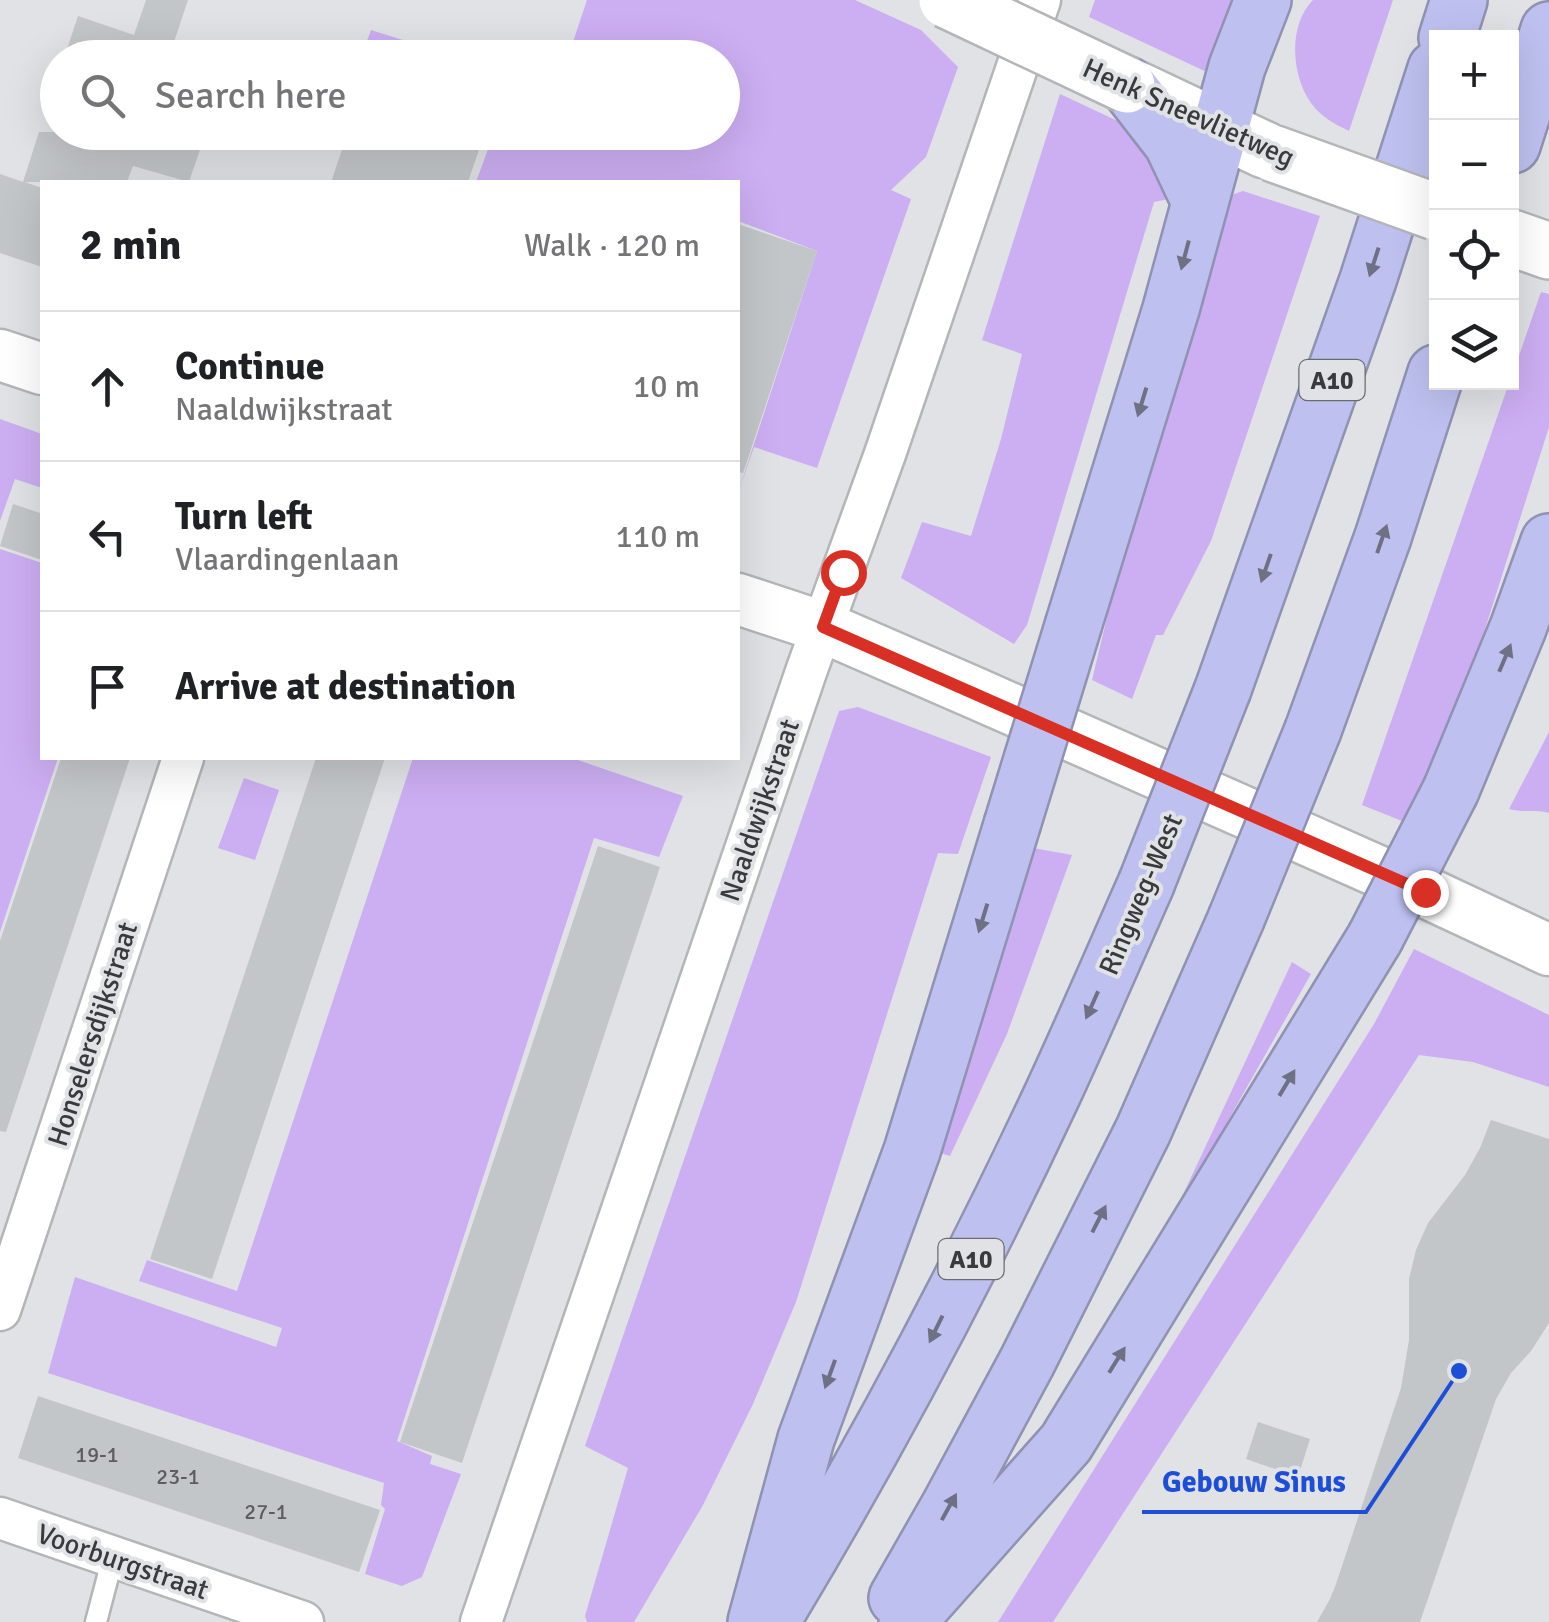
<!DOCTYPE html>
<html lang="en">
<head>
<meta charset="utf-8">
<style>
  body { margin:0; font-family:Signika,sans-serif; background:#f2f2f2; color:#202124 }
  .controls { position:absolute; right:30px; top:30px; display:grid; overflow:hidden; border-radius:0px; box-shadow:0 10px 40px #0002 }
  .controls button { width:90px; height:90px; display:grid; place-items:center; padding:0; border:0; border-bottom:2px solid #e0e0e0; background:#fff; color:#202124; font:50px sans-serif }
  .stop { position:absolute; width:30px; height:30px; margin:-22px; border:8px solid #d93025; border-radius:50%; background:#fff }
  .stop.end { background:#d93025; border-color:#fff; box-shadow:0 2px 10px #0008 }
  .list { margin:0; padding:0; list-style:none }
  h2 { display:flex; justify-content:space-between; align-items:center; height:130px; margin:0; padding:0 40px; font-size:42px }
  h2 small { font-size:32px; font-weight:400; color:#757577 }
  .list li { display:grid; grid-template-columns:65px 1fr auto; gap:30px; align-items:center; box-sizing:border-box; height:150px; padding:0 40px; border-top:2px solid #e0e0e0 }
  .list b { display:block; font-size:38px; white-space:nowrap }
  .list p { margin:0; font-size:32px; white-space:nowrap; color:#757577 }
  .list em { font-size:32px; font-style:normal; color:#757577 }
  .icon { flex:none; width:55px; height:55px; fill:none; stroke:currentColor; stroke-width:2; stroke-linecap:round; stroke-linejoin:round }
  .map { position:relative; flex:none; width:1549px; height:1622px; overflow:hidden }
  .search { position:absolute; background:#fff; box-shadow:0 10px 40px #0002; left:40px; top:40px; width:700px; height:110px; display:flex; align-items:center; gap:25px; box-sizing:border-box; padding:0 35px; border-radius:55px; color:#757577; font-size:38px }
  .panel { position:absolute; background:#fff; box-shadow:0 10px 40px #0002; left:40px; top:180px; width:700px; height:580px; border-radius:0px }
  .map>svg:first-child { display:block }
  .green { fill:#ccaef2 }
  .building { fill:#c3c6c8 }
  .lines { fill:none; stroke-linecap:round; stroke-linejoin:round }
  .service-casing { stroke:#b4b5b8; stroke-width:25 }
  .minor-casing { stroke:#b4b5b8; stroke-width:45 }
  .tertiary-casing { stroke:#b4b5b8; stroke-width:55 }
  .secondary-casing { stroke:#b4b5b8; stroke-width:60 }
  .motorway-casing { stroke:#8f92b1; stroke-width:60 }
  .service { stroke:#fff; stroke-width:20 }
  .minor { stroke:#fff; stroke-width:40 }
  .tertiary { stroke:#fff; stroke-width:50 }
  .secondary { stroke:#fff; stroke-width:55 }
  .motorway { stroke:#bec1f0; stroke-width:55 }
  .secondary-bridge-casing { stroke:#b4b5b8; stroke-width:60; stroke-linecap:butt }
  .motorway-bridge-casing { stroke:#8f92b1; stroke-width:60; stroke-linecap:butt }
  .secondary-bridge { stroke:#fff; stroke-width:55 }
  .motorway-bridge { stroke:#bec1f0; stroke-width:55 }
  .oneway { fill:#6e7083 }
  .route { stroke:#d93025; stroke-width:12 }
  .labels { text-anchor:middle; stroke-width:8; stroke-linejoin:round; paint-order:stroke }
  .number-label { font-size:22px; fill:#5c5d5e }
  .shield { fill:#e0e2e5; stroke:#6b6c6e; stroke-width:2.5 }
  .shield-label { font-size:25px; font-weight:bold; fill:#393a3b }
  .street-label { font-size:28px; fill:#393a3b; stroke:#e0e2e5 }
  .leader { fill:none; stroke:#1d4ed8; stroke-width:4 }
  .callout-dot { fill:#1d4ed8; stroke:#e0e2e5; stroke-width:4 }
  .callout-label { font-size:30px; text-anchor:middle; font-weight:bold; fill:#1d4ed8; stroke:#e0e2e5; stroke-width:8; stroke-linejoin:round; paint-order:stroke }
</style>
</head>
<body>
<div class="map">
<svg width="1549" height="1622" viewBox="0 0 1549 1622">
  <rect width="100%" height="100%" fill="#e0e2e5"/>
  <path class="green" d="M587,0h268l66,30 37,37 -32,90 -35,33 20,9 -94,269 -63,-21 -16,46 79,-242 -79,-30v-39h-262l18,-49 228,-1v-74l-154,-1z
    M1095,0h142l-26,74 -122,-57z
    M1313,0h80l-44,131c-14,-7 -28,-14 -38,-28 -20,-28 -23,-78 2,-103z
    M371,30l86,27h-96z
    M1060,94l62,29 25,17 22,59 -15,3 -127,423 -13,19 -113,-66 21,-56 49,14 30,-97 21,-85 -40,-14z
    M1243,191l77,25 -109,325 -48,94h-7l-24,64 -40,-19 17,-71 118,-408 7,-7z
    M1541,292l8,2v133l-69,218 -41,110 -37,66 -40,-16 147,-422 3,-1v-6z
    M0,419l42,15v54l-27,-9 -15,42z
    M0,549l42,14v195h16l-58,174z
    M858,707l133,50 -33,97 -20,-1 -142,449 -43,102 -50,101 -69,117h-47l-2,-6 43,-148 -43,-22 254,-735z
    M1549,732v81c-13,-4 -26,0 -40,-4z
    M413,758h159l111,38 -24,61 -65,-19 -197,603 35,15 -2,8 31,10 -39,103 -20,9 -37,-12 20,-65 -4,-4 3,-22 -336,-110 27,-96 201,70 6,-19 -143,-47 8,-21 90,31z
    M244,778l35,12 -24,70 -37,-12z
    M1033,848l39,7 -65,179 -57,122 -10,-3z
    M1414,949l135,66v72l-76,-25 -54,-7 -366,567h-55l376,-598z
    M1292,962l19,12 -81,143 -81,150z"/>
  <path class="building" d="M146,0h42l-16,48 12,3 -1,7h-119l14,-42 56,19z
    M39,132h167l-17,50 -56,-16 -6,16h-102l17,6v79l-42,-14v-79l23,8z
    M348,132h137l-17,50h-137z
    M738,224l79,27 -74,222 -5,-1z
    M13,504l27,9 2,7v40l-42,-14z
    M61,758h69l-124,374 -6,-1v-190z
    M316,758h69l-173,521 -62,-20z
    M598,846l62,21 -198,596 -62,-21z
    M1491,1120l58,19v184l-18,28 -20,22 -15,26 -76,223h-103l13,-23 6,-15 65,-196 8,-48v-61l7,-29 12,-27 37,-48 15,-27z
    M38,1396l342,114 -21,62 -341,-114z
    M1258,1422l52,17 -12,38 -52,-18z"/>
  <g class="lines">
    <g class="service-casing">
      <path id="service" d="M96,1622l17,-65"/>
    </g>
    <g class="minor-casing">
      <path id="minor" d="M0,1310l183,-552
        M0,1518l303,104
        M481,1622l326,-953 78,-215 155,-454"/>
    </g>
    <g class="tertiary-casing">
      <path id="tertiary" d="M0,355l42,14
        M738,599l85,28 152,66 450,199 124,58"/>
    </g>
    <g class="secondary-casing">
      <path id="secondary" d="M1127,85l138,65
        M1512,238l37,13"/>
    </g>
    <g class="motorway-casing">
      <path id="motorway" d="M1447,38l12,-38
        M1127,85l45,58 28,59
        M1512,145l37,-115
        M1074,623l97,-314 66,-242 26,-67
        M1223,689l145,-409 68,-211
        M1313,730l70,-193 53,-164
        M1451,790l67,-162 31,-86
        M897,1598l52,-91 78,-145 116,-231 93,-212
        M777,1612c101,-168 193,-341 276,-519 32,-69 62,-139 93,-209
        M756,1622l50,-183 106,-288 100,-326
        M907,1622l159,-179 309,-505"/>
    </g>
    <use href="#service" class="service"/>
    <use href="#minor" class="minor"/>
    <use href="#tertiary" class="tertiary"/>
    <use href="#secondary" class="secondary"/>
    <use href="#motorway" class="motorway"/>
    <g class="secondary-bridge-casing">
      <path id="secondary-bridge" d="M947,0l180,85
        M1272,153l164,59"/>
    </g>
    <g class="motorway-bridge-casing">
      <path id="motorway-bridge" d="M1012,825l62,-202
        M1146,884l77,-195
        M1236,919l77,-189
        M1375,938l76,-148"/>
    </g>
    <use href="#secondary-bridge" class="secondary-bridge"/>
    <use href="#motorway-bridge" class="motorway-bridge"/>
  </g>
  <defs><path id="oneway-solid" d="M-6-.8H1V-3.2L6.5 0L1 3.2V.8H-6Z" transform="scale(2.5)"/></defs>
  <g class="oneway">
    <use href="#oneway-solid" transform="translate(1185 255) rotate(105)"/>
    <use href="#oneway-solid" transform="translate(1374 262) rotate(108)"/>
    <use href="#oneway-solid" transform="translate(1142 402) rotate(107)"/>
    <use href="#oneway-solid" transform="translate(1382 539) rotate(-71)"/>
    <use href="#oneway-solid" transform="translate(1266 568) rotate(109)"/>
    <use href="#oneway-solid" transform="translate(1505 658) rotate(-67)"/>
    <use href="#oneway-solid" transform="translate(983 918) rotate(107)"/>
    <use href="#oneway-solid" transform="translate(1092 1005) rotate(114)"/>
    <use href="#oneway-solid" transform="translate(1287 1083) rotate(-59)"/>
    <use href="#oneway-solid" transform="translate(1099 1219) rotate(-63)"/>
    <use href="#oneway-solid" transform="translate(936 1329) rotate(116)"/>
    <use href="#oneway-solid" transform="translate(1117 1360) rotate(-58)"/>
    <use href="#oneway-solid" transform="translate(830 1374) rotate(110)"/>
    <use href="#oneway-solid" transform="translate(949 1507) rotate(-61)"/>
  </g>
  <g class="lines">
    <path class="route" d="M843,572l-20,55 602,265"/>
  </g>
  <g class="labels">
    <g class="number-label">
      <text x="97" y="1462">19-1</text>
      <text x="178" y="1484">23-1</text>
      <text x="266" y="1519">27-1</text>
    </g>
    <g class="shield">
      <rect x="1299.5" y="360" width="65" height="40" rx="8"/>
      <rect x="938.5" y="1239" width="65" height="40" rx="8"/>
    </g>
    <g class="shield-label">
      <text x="1332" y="389">A10</text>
      <text x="971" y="1268">A10</text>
    </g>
    <g class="street-label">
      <text transform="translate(1189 112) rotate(24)" y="10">Henk Sneevlietweg</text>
      <text transform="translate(759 810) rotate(-71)" y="10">Naaldwijkstraat</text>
      <text transform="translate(1140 894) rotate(-67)" y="10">Ringweg-West</text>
      <text transform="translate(92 1034) rotate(-72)" y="10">Honselersdijkstraat</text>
      <text transform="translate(123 1561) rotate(19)" y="10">Voorburgstraat</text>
    </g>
  </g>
  <path class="leader" d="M1459 1371L1366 1512H1142"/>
  <circle class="callout-dot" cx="1459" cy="1371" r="10"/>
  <g class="callout-label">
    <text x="1254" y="1492">Gebouw Sinus</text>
  </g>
</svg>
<div class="controls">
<button>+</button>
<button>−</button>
<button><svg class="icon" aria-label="locate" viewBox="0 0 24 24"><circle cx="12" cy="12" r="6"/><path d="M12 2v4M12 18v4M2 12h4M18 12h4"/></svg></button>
<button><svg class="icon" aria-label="layers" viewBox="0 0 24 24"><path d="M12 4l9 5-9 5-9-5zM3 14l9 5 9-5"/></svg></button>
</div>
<div class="stop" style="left:843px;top:572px"></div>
<div class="stop end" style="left:1425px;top:892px"></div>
<div class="search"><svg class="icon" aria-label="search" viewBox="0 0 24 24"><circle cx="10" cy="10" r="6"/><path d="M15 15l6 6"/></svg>Search here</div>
<section class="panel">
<h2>2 min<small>Walk · 120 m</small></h2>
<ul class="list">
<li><svg class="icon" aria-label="ahead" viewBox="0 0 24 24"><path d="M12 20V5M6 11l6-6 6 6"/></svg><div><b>Continue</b><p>Naaldwijkstraat</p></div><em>10 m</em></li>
<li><svg class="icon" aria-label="left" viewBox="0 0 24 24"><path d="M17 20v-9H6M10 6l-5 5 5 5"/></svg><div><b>Turn left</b><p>Vlaardingenlaan</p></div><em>110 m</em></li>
<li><svg class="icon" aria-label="arrive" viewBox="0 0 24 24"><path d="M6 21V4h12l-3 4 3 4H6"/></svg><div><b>Arrive at destination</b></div></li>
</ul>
</section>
</div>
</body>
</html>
